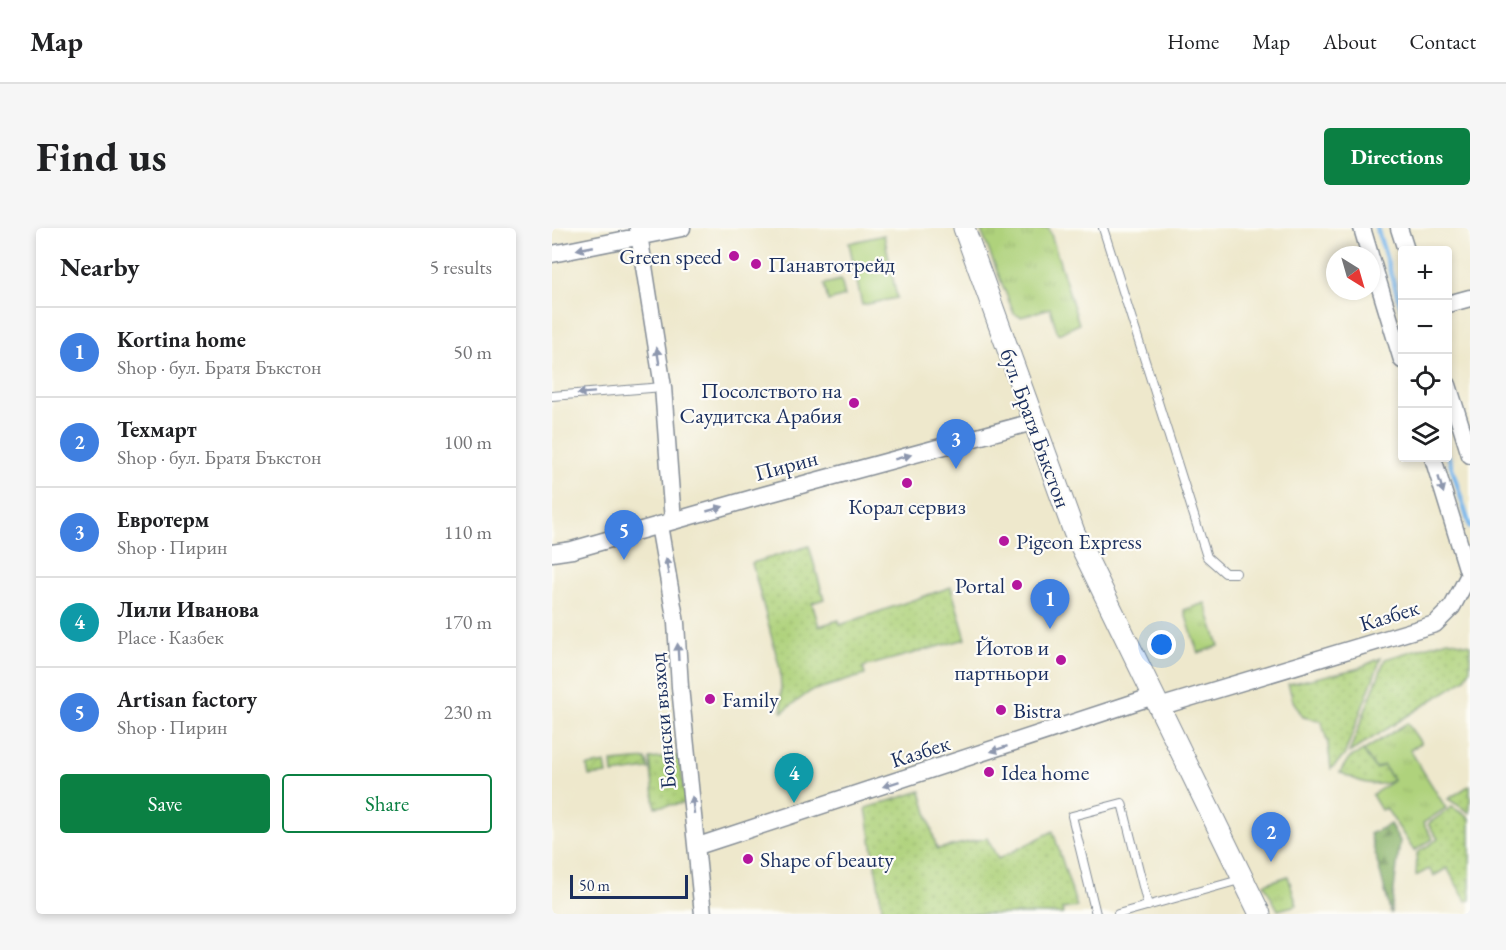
<!DOCTYPE html>
<html lang="en">
<head>
<meta charset="utf-8">
<style>
  body { margin:0; font-family:"EB Garamond",serif; background:#f6f6f6; color:#202124 }
  .controls { position:absolute; right:18px; top:18px; display:grid; overflow:hidden; border-radius:6px; box-shadow:0 3px 9px #0003 }
  .controls button { width:54px; height:54px; display:grid; place-items:center; padding:0; border:0; border-bottom:2px solid #e0e0e0; background:#fff; color:#202124; font:30px sans-serif }
  .compass { position:absolute; left:774px; top:18px; width:54px; height:54px; border-radius:50%; background:#fff; box-shadow:0 3px 9px #0003; rotate:143deg }
  .scale { position:absolute; left:18px; bottom:15px; width:118px; box-sizing:border-box; padding-left:6px; border:3px solid #1b2f5e; border-top:0; font-size:16px; line-height:21px; white-space:nowrap; color:#1b2f5e; -webkit-text-stroke:4px #fdfcf7; paint-order:stroke }
  .you { position:absolute; left:610px; top:417px; width:21px; height:21px; margin:-15px; border:4px solid #fff; border-radius:50%; background:#1a73e8; box-shadow:0 0 0 9px #1a73e833 }
  .badge { display:grid; place-items:center; width:39px; height:39px; border-radius:50%; background:#0b8043; color:#fff; font-size:20px; font-weight:700 }
  .pin { position:absolute; translate:-50% -50px; filter:drop-shadow(0 2px 3px #0008) }
  .pin::after { content:''; position:absolute; top:32px; width:21px; height:18px; background:inherit; clip-path:polygon(0 0,100% 0,50% 100%) }
  .list { margin:0; padding:0; list-style:none }
  h2 { display:flex; justify-content:space-between; align-items:center; height:78px; margin:0; padding:0 24px; font-size:26px }
  h2 small { font-size:20px; font-weight:400; color:#757577 }
  .list li { display:grid; grid-template-columns:39px 1fr auto; gap:18px; align-items:center; box-sizing:border-box; height:90px; padding:0 24px; border-top:2px solid #e0e0e0 }
  .list b { display:block; font-size:22px; white-space:nowrap }
  .list p { margin:0; font-size:20px; white-space:nowrap; color:#757577 }
  .list em { font-size:20px; font-style:normal; color:#757577 }
  .actions { display:flex; gap:12px; padding:18px 24px }
  .actions a { flex:1; padding:14px 0; border:2px solid #0b8043; border-radius:6px; text-align:center; font-size:21px; color:#0b8043 }
  .actions .main { background:#0b8043; color:#fff }
  .icon { flex:none; width:33px; height:33px; fill:none; stroke:currentColor; stroke-width:2; stroke-linecap:round; stroke-linejoin:round }
  .map { position:relative; flex:none; width:918px; height:686px; overflow:hidden; border-radius:6px }
  header { display:flex; align-items:center; gap:36px; box-sizing:border-box; height:84px; padding:0 30px; background:#fff; border-bottom:2px solid #e0e0e0 }
  header strong { font-size:28px }
  nav { display:flex; gap:33px; margin-inline-start:auto; font-size:21px }
  .intro { display:flex; align-items:center; justify-content:space-between; box-sizing:border-box; height:144px; padding:0 36px }
  h1 { margin:0; font-size:42px }
  .button { padding:15px 27px; border-radius:6px; background:#0b8043; color:#fff; font-size:21px; font-weight:700 }
  main { display:flex; gap:36px; padding:0 36px }
  aside { flex:1; background:#fff; border-radius:6px; box-shadow:0 3px 9px #0003 }
  .map>svg:first-child { display:block }
  .grass { fill:url(#grass-dots); stroke:#65806c; stroke-width:1.5 }
  .forest { fill:url(#forest-firs); stroke:#537264; stroke-width:1.5 }
  .park { fill:url(#park-tufts); stroke:#65806c; stroke-width:1.5 }
  .garden { fill:url(#garden-furrows); stroke:#65806c; stroke-width:1.5 }
  .pitch { fill:#afd27b; stroke:#65806c; stroke-width:1.5 }
  .lines { fill:none; stroke-linecap:round; stroke-linejoin:round }
  .stream { stroke:#79b8ed; stroke-width:4.5 }
  .service-casing { stroke:#848c95; stroke-width:10 }
  .minor-casing { stroke:#848c95; stroke-width:19 }
  .tertiary-casing { stroke:#848c95; stroke-width:23 }
  .service { stroke:#fff; stroke-width:8 }
  .minor { stroke:#fff; stroke-width:16 }
  .tertiary { stroke:#fff; stroke-width:21 }
  .oneway { fill:#8d97ae }
  .poi-dot { fill:#b5179e; stroke:#fdfcf7; stroke-width:2 }
  .labels { text-anchor:middle; stroke-width:4.5; stroke-linejoin:round; paint-order:stroke }
  .poi-label { font-size:22px; fill:#1b2f5e; stroke:#fdfcf7; text-anchor:start }
  .street-label { font-size:22px; fill:#1b2f5e; stroke:#fdfcf7 }
</style>
</head>
<body>
<header>
<strong>Map</strong>
<nav><a>Home</a><a>Map</a><a>About</a><a>Contact</a></nav>
</header>
<div class="intro"><h1>Find us</h1><a class="button">Directions</a></div>
<main>
<aside>
<h2>Nearby<small>5 results</small></h2>
<ul class="list">
<li><span class="badge" style="background:#3f7fe0">1</span><div><b>Kortina home</b><p>Shop · бул. Братя Бъкстон</p></div><em>50 m</em></li>
<li><span class="badge" style="background:#3f7fe0">2</span><div><b>Техмарт</b><p>Shop · бул. Братя Бъкстон</p></div><em>100 m</em></li>
<li><span class="badge" style="background:#3f7fe0">3</span><div><b>Евротерм</b><p>Shop · Пирин</p></div><em>110 m</em></li>
<li><span class="badge" style="background:#0f9aa8">4</span><div><b>Лили Иванова</b><p>Place · Казбек</p></div><em>170 m</em></li>
<li><span class="badge" style="background:#3f7fe0">5</span><div><b>Artisan factory</b><p>Shop · Пирин</p></div><em>230 m</em></li>
</ul>
<div class="actions"><a class="main">Save</a><a>Share</a></div>
</aside>
<div class="map">
<svg width="918" height="686" viewBox="0 0 918 686">
  <defs>
    <pattern id="grass-dots" width="8" height="8" patternUnits="userSpaceOnUse" patternTransform="scale(1.5)"><rect width="8" height="8" fill="#afd27b"/><path d="M2 2h.1M6 6h.1" fill="none" stroke="#96b56d" stroke-width="1.8" stroke-linecap="round"/></pattern>
    <pattern id="forest-firs" width="22" height="20" patternUnits="userSpaceOnUse" patternTransform="scale(1.5)"><rect width="22" height="20" fill="#8bb46b"/><path d="M5 1l3.5 6h-7zM16 11l3.5 6h-7z" fill="#71935b"/></pattern>
    <pattern id="park-tufts" width="24" height="20" patternUnits="userSpaceOnUse" patternTransform="scale(1.5)"><rect width="24" height="20" fill="#afd27b"/><path d="M3 7l-1-3M5 7V3M7 7l1-3M15 17l-1-3M17 17v-4M19 17l1-3" fill="none" stroke="#96b56d"/></pattern>
    <pattern id="garden-furrows" width="10" height="10" patternUnits="userSpaceOnUse" patternTransform="scale(1.5)"><rect width="10" height="10" fill="#afd27b"/><path d="M-1 1l2-2M0 10L10 0M9 11l2-2" fill="none" stroke="#96b56d"/></pattern>
  </defs>
  <rect width="100%" height="100%" fill="#fdfcf7"/>
  <filter id="ink" filterUnits="userSpaceOnUse"><feTurbulence type="fractalNoise" baseFrequency=".0167" numOctaves="2"/><feDisplacementMap in="SourceGraphic" scale="12" xChannelSelector="R" yChannelSelector="G"/><feConvolveMatrix kernelMatrix="1 2 1 2 8 2 1 2 1" color-interpolation-filters="sRGB"/></filter>
  <filter id="wash" filterUnits="userSpaceOnUse"><feTurbulence type="fractalNoise" baseFrequency=".008" numOctaves="4" result="noise"/><feDisplacementMap in="SourceGraphic" scale="24" xChannelSelector="R" yChannelSelector="G"/><feGaussianBlur stdDeviation="1.35" result="paint"/><feColorMatrix in="noise" values="0 0 0 0 0 0 0 0 0 0 0 0 0 0 0 0 0 1.4 0 .05"/><feComposite in="paint" operator="in"/></filter>
  <g filter="url(#wash)">
    <rect width="100%" height="100%" fill="#eee8cc"/>
    <path class="grass" d="M257,318l15,53 -12,4 7,23 20,-6 1,5 111,-38 15,52 -103,28 2,8 -54,16 -29,21 -2,-43 -28,-106z
      M896,412l22,5v25l-6,10 -115,73 36,-94z
      M829,430l-37,98 -13,13 -3,-25 -7,-23 -18,-4 -10,-16 -5,-17 68,-15z
      M811,523l13,18 7,-4 10,15c-15,10 -39,0 -53,-8l9,-14z
      M127,528l7,47 -31,4 -5,-48z
      M918,557v28l-22,-14z
      M369,563l16,58 50,-11 11,21 55,-28 24,76 -15,2 1,5h-180l-17,-106z
      M900,579l18,11v82l-4,1 -19,-33 -13,8 -5,-7 -13,7 1,-23 21,-14 -10,-15z"/>
    <path class="forest" d="M838,596l10,17 -9,73 -21,-80z"/>
    <path class="park" d="M428,0h69l30,96 -21,10 -8,-26 -29,9 -7,-3z
      M289,52l4,16 -17,5 -4,-17z
      M653,375l14,43 -21,7 -14,-43z
      M855,495l14,20 -11,7 36,58 -23,15 10,16 -19,12 -28,-43 -5,2 -9,-15 22,-15 -11,-15 -7,4 -13,-18z
      M736,648l9,29 -19,5 -14,-26z"/>
    <path class="garden" d="M94,531l3,10 -36,5 -1,-12z
      M53,535l2,11 -18,2 -2,-10z"/>
    <path class="pitch" d="M332,7l13,63 -35,7 -13,-62z"/>
    <g class="lines">
      <path class="stream" d="M825,0l25,82
        M896,227l22,72"/>
    </g>
  </g>
  <g filter="url(#ink)">
    <g class="lines">
      <g class="service-casing">
        <path id="service" d="M551,0l104,329 18,16h11
          M0,168l111,-9
          M544,686l-24,-98 50,-13 26,103
          M566,686l125,-35"/>
      </g>
      <g class="minor-casing">
        <path id="minor" d="M86,0l25,159 10,134
          M810,0l8,27
          M847,0l7,22
          M0,26l130,-26
          M819,30l31,102
          M896,76l22,-6
          M896,157l22,70
          M881,230l37,120
          M107,297l17,98 4,64 23,227
          M0,325l20,-3 192,-55 269,-73
          M607,479l276,-83 17,-17 17,-32
          M146,618l456,-150"/>
      </g>
      <g class="tertiary-casing">
        <path id="tertiary" d="M412,0l110,304 186,382"/>
      </g>
      <use href="#service" class="service"/>
      <use href="#minor" class="minor"/>
      <use href="#tertiary" class="tertiary"/>
    </g>
    <defs><path id="oneway-solid" d="M-6-.8H1V-3.2L6.5 0L1 3.2V.8H-6Z" transform="scale(1.5)"/></defs>
    <g class="oneway">
      <use href="#oneway-solid" transform="translate(33 20) rotate(169)"/>
      <use href="#oneway-solid" transform="translate(106 128) rotate(-99)"/>
      <use href="#oneway-solid" transform="translate(34 165) rotate(176)"/>
      <use href="#oneway-solid" transform="translate(351 229) rotate(-15)"/>
      <use href="#oneway-solid" transform="translate(889 257) rotate(73)"/>
      <use href="#oneway-solid" transform="translate(163 281) rotate(-16)"/>
      <use href="#oneway-solid" transform="translate(115 338) rotate(-100)"/>
      <use href="#oneway-solid" transform="translate(126 424) rotate(-93)"/>
      <use href="#oneway-solid" transform="translate(447 521) rotate(162)"/>
      <use href="#oneway-solid" transform="translate(339 556) rotate(162)"/>
      <use href="#oneway-solid" transform="translate(141 577) rotate(-97)"/>
    </g>
  </g>
  <g class="poi-dot">
    <circle cx="182" cy="28" r="6"/>
    <circle cx="204" cy="36" r="6"/>
    <circle cx="302" cy="175" r="6"/>
    <circle cx="355" cy="255" r="6"/>
    <circle cx="452" cy="313" r="6"/>
    <circle cx="465" cy="357" r="6"/>
    <circle cx="509" cy="432" r="6"/>
    <circle cx="158" cy="471" r="6"/>
    <circle cx="449" cy="482" r="6"/>
    <circle cx="437" cy="544" r="6"/>
    <circle cx="196" cy="631" r="6"/>
  </g>
  <g class="labels">
    <g class="poi-label">
      <text x="170" y="36" text-anchor="end">Green speed</text>
      <text x="216" y="44">Панавтотрейд</text>
      <text x="290" y="170" text-anchor="end">Посолството на<tspan x="290" dy="25">Саудитска Арабия</tspan></text>
      <text x="355" y="286" text-anchor="middle">Корал сервиз</text>
      <text x="464" y="321">Pigeon Express</text>
      <text x="453" y="365" text-anchor="end">Portal</text>
      <text x="497" y="427" text-anchor="end">Йотов и<tspan x="497" dy="25">партньори</tspan></text>
      <text x="170" y="479">Family</text>
      <text x="461" y="490">Bistra</text>
      <text x="449" y="552">Idea home</text>
      <text x="208" y="639">Shape of beauty</text>
    </g>
    <g class="street-label">
      <text transform="translate(484 200) rotate(70)" y="8">бул. Братя Бъкстон</text>
      <text transform="translate(234 237) rotate(-15)" y="8">Пирин</text>
      <text transform="translate(837 387) rotate(-17)" y="8">Казбек</text>
      <text transform="translate(110 493) rotate(-95)" y="8">Боянски възход</text>
      <text transform="translate(368 523) rotate(-18)" y="8">Казбек</text>
    </g>
  </g>
</svg>
<div class="controls">
<button>+</button>
<button>−</button>
<button><svg class="icon" aria-label="locate" viewBox="0 0 24 24"><circle cx="12" cy="12" r="6"/><path d="M12 2v4M12 18v4M2 12h4M18 12h4"/></svg></button>
<button><svg class="icon" aria-label="layers" viewBox="0 0 24 24"><path d="M12 4l9 5-9 5-9-5zM3 14l9 5 9-5"/></svg></button>
</div>
<svg class="compass" viewBox="-18 -18 36 36"><path d="M0-13l5 13h-10z" fill="#e53935"/><path d="M0 13l5-13h-10z" fill="#757577"/></svg>
<div class="scale">50 m</div>
<div class="you"></div>
<div class="pin badge" style="left:498px;top:401px;background:#3f7fe0">1</div>
<div class="pin badge" style="left:719px;top:634px;background:#3f7fe0">2</div>
<div class="pin badge" style="left:404px;top:241px;background:#3f7fe0">3</div>
<div class="pin badge" style="left:242px;top:575px;background:#0f9aa8">4</div>
<div class="pin badge" style="left:72px;top:332px;background:#3f7fe0">5</div>
</div>
</main>
</body>
</html>
